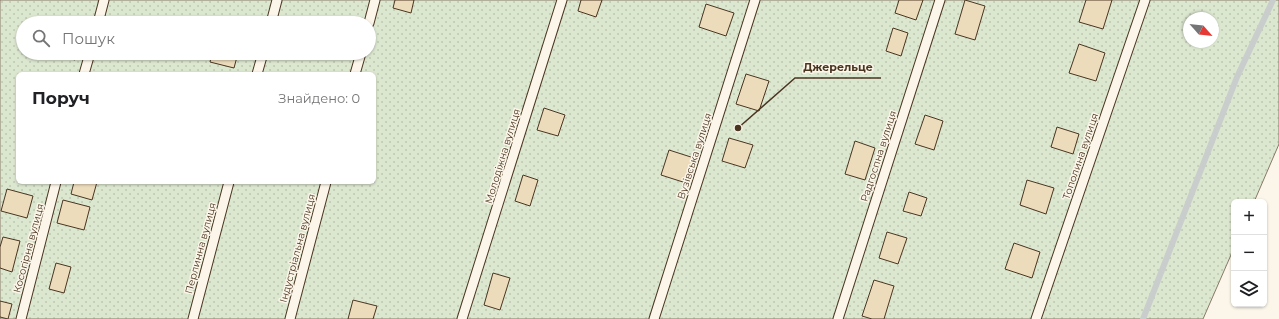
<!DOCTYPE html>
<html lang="uk">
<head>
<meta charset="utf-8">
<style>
  body { margin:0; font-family:Montserrat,sans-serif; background:#f2f2f2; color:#202124 }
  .controls { position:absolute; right:12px; bottom:12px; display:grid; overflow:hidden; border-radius:6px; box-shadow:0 1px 3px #0004 }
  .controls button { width:36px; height:36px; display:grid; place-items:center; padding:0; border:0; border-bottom:1px solid #e0e0e0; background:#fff; color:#202124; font:20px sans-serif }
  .compass { position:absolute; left:1183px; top:12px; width:36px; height:36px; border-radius:50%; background:#fff; box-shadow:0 1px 3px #0004; rotate:117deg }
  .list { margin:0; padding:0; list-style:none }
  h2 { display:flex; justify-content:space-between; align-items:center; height:52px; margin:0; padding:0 16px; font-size:17px }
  h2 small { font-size:13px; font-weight:400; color:#757577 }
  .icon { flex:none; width:22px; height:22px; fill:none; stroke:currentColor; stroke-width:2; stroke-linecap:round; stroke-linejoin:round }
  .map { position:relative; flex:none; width:1279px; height:319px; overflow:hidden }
  .search { position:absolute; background:#fff; box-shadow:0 1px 3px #0004; left:16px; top:16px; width:360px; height:44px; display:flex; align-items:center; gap:10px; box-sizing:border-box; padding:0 14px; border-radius:22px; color:#757577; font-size:15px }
  .panel { position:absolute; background:#fff; box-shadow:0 1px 3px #0004; left:16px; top:72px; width:360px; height:112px; border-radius:6px }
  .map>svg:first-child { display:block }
  .grass { fill:url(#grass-dots); stroke:#887966; fill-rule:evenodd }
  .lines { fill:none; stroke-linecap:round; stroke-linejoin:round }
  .stream { stroke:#c9cecd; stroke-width:6 }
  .building { fill:#ecdcbc; stroke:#4a3520 }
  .service-casing { stroke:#4a3520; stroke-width:11 }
  .service { stroke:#fbf6e9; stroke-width:9 }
  .labels { text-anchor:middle; stroke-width:3; stroke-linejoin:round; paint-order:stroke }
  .street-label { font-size:10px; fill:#4a3520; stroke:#fbf6e9 }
  .leader { fill:none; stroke:#4a3520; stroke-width:1.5 }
  .callout-dot { fill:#4a3520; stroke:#fbf6e9; stroke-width:1.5 }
  .callout-label { font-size:11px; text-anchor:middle; font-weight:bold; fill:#4a3520; stroke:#fbf6e9; stroke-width:3; stroke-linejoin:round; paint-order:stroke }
</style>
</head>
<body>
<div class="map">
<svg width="1279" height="319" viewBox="0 0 1279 319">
  <defs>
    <pattern id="grass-dots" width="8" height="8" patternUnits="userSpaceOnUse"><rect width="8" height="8" fill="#dce7d0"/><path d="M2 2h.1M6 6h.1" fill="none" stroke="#bec7b2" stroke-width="1.8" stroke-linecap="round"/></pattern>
  </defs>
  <rect width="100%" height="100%" fill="#fbf6e9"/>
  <path class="grass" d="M0,0h1279v144l-25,58h-20v46l-31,71h-1203zM1189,18h24v24h-24zM23,23h346v30h-346zM18,74h356v108h-356z"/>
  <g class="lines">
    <path class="stream" d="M1143,319l94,-242 36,-77"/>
  </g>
  <path class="building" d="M395,0h19l-3,13 -18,-5z
    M581,0h21l-6,17 -18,-6z
    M899,0h24l-7,20 -21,-7z
    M965,0l20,6 -10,34 -20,-6z
    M1086,0h26l-9,29 -24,-7z
    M706,4l28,9 -8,23 -27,-9z
    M893,28l15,5 -7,23 -15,-5z
    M1079,44l26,9 -9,28 -27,-8z
    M51,53h26l-2,7z
    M212,53h26l-4,15 -24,-6z
    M746,74l23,7 -10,30 -23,-7z
    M544,108l21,7 -7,21 -21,-6z
    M925,115l18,6 -9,29 -19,-6z
    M1057,127l22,7 -6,20 -22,-7z
    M729,138l24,7 -8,23 -23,-7z
    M855,141l20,7 -10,32 -20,-6z
    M669,150l25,8 -8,25 -25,-8z
    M523,175l15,5 -8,26 -15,-5z
    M1027,180l27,8 -8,26 -26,-9z
    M74,182h23l-5,18 -21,-6z
    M7,189l26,7 -6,22 -26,-7z
    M909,192l18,6 -6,18 -18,-5z
    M63,200l27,7 -6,23 -27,-7z
    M887,232l20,6 -9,26 -19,-6z
    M3,237l17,4 -8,31 -12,-4v-21z
    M1014,243l26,9 -8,26 -27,-9z
    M56,263l15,4 -7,26 -15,-4z
    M493,273l17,5 -10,32 -16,-5z
    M874,280l20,6 -10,33h-12l-10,-3z
    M353,300l24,6 -4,13h-25z
    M0,301l12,3 -4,15 -8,-2z"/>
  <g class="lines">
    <g class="service-casing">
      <path id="service" d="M98,23l6,-23
        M271,23l6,-23
        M369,23l6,-23
        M84,74l6,-21
        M257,74l6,-21
        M355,74l6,-21
        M21,319l35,-137
        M193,319l36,-137
        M290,319l36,-137
        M462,319l100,-319
        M654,319l101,-319
        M838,319l102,-319
        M1036,319l109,-319"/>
    </g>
    <use href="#service" class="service"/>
  </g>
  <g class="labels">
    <g class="street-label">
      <text transform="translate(502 156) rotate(-73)" y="4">Молодіжна вулиця</text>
      <text transform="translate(694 156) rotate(-72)" y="4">Вузівська вулиця</text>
      <text transform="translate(878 156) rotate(-72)" y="4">Радгоспна вулиця</text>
      <text transform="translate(1080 156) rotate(-71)" y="4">Тополина вулиця</text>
      <text transform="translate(28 248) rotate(-75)" y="4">Косогірна вулиця</text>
      <text transform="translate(200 248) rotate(-75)" y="4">Перлинна вулиця</text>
      <text transform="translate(297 248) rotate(-75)" y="4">Індустріальна вулиця</text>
    </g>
  </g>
  <path class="leader" d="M738 128L795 78H881"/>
  <circle class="callout-dot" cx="738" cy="128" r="4"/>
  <g class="callout-label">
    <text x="838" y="71">Джерельце</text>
  </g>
</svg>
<div class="controls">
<button>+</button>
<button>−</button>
<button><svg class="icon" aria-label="layers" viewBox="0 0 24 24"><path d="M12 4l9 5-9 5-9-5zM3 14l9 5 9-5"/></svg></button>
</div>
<svg class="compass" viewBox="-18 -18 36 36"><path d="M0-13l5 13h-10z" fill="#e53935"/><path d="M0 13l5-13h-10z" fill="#757577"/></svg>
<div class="search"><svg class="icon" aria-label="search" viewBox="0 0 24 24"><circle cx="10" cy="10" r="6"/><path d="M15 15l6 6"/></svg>Пошук</div>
<section class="panel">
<h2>Поруч<small>Знайдено: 0</small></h2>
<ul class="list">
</ul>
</section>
</div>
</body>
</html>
